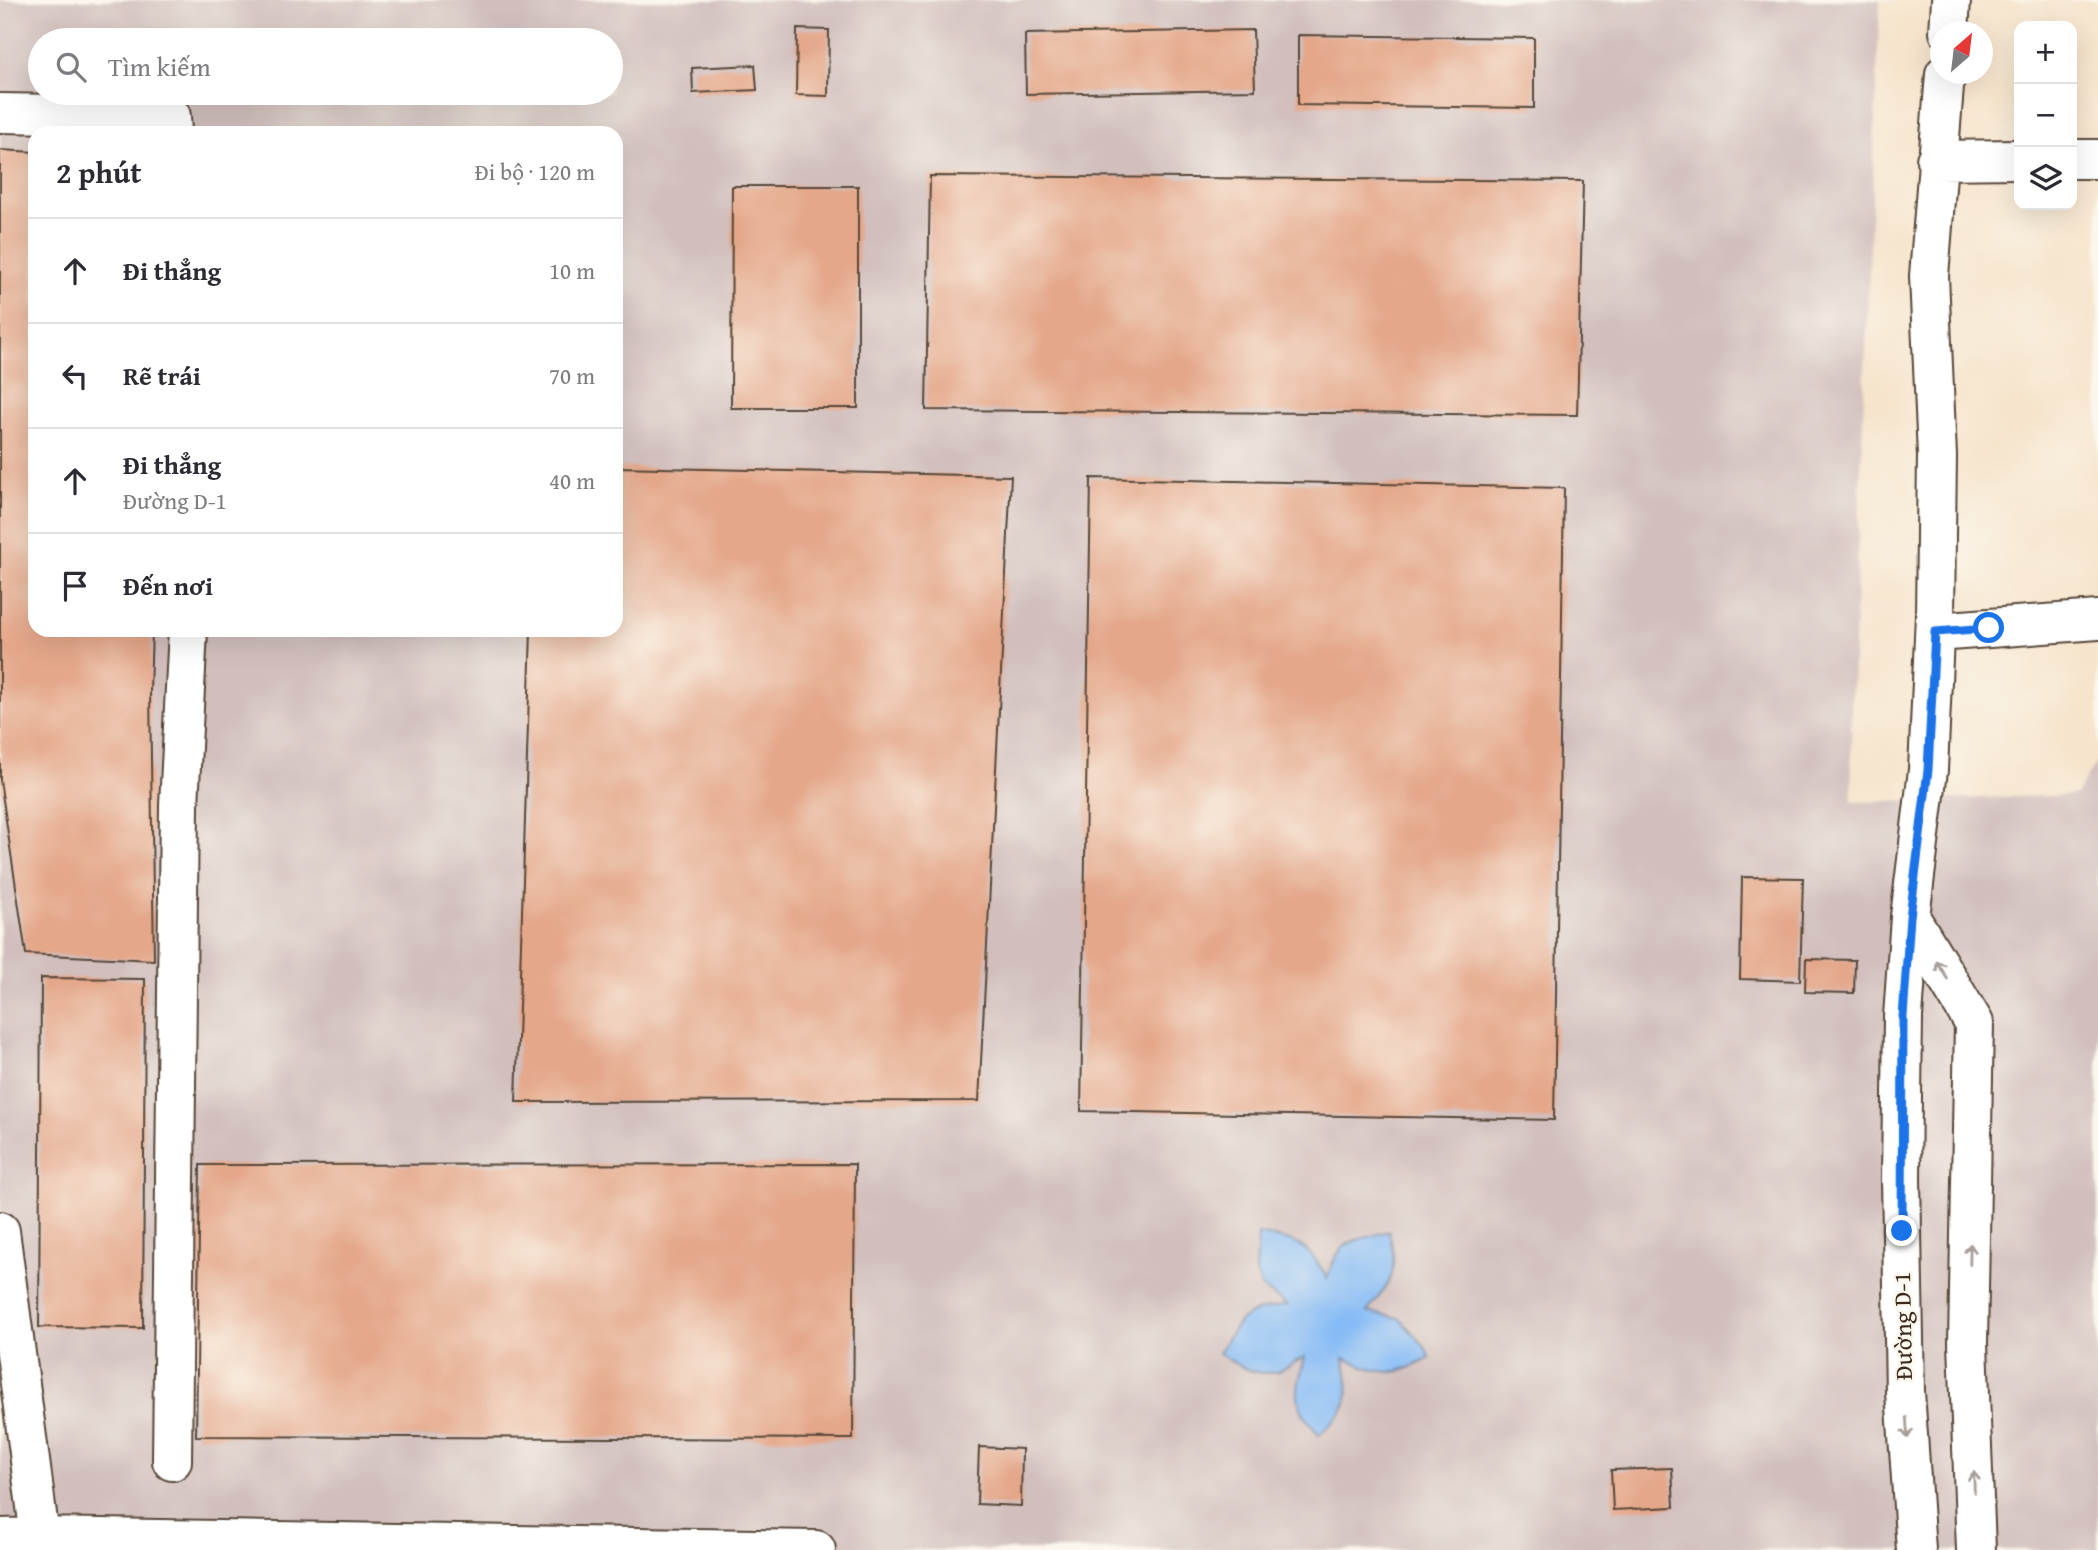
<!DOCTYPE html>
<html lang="vi">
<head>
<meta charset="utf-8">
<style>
  body { margin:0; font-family:"Gentium Book Plus",serif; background:#f2f2f3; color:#2b2b33 }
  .controls { position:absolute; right:21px; top:21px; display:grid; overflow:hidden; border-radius:14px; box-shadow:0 7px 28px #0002 }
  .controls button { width:63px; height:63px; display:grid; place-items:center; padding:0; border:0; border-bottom:2px solid #e1e1e2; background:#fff; color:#2b2b33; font:35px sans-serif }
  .compass { position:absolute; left:1930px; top:21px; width:63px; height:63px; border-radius:50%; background:#fff; box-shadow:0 7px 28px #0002; rotate:28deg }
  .stop { position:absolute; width:21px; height:21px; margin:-16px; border:5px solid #1a73e8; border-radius:50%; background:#fff }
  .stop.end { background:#1a73e8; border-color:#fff; box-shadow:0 2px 7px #0008 }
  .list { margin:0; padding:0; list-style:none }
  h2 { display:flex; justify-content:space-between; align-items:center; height:91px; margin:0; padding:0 28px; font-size:30px }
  h2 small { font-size:23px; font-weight:400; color:#7c7c81 }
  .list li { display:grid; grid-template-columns:46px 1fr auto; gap:21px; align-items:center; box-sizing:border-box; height:105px; padding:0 28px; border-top:2px solid #e1e1e2 }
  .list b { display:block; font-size:26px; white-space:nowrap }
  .list p { margin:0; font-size:23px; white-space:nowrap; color:#7c7c81 }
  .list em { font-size:23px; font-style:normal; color:#7c7c81 }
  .icon { flex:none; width:38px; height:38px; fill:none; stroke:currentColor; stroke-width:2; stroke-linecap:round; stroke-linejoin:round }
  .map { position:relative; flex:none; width:2098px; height:1550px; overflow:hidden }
  .search { position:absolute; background:#fff; box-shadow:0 7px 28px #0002; left:28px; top:28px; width:595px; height:77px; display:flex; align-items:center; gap:18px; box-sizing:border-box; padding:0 24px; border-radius:38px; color:#7c7c81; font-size:26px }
  .panel { position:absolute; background:#fff; box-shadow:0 7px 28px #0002; left:28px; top:126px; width:595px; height:511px; border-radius:21px }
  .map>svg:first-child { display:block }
  .industrial { fill:#d1bfbd; fill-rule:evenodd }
  .water { fill:#86bbf5; stroke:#60728a; stroke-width:2 }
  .building { fill:#e4a78a }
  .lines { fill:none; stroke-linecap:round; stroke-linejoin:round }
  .minor-casing { stroke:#574638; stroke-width:42 }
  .minor { stroke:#fff; stroke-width:38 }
  .oneway { stroke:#a79f9a }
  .route { stroke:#1a73e8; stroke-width:9 }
  .labels { text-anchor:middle; stroke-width:5; stroke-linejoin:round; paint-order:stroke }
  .street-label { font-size:24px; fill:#3b2a1e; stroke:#fbf7ec }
</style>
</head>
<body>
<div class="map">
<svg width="2098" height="1550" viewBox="0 0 2098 1550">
  <rect width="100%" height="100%" fill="#fbf7ec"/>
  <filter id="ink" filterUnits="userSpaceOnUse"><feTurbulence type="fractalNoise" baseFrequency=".0143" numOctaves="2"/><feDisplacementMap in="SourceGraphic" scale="14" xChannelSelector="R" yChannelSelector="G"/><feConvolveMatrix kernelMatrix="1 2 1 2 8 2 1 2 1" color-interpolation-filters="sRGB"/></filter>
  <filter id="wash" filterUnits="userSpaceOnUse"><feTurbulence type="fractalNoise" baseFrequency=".00686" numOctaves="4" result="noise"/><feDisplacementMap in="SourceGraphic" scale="28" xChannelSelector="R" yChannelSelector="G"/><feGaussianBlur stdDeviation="1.57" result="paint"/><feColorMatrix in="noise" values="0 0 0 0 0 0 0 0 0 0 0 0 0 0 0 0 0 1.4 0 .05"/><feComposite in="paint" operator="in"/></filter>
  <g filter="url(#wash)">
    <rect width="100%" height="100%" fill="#f6e4cc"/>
    <path class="industrial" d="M0,0h1880l-29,715 1,87 224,-7 22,-37v792h-2098zM40,40h571v53h-571zM35,133h581v497h-581z"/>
    <path class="water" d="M1389,1231c9,44 5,47 -22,81l32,6 25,27 6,13c-38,21 -47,16 -86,0 9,41 6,49 -25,77 -27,-33 -24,-39 -14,-78 -9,4 -20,12 -29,15 -21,5 -41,-8 -57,-19 23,-40 24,-40 68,-48l-25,-17 -6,-16 2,-38c38,7 51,9 69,45 13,-43 25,-36 62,-48z"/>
    <g id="blocks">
      <path class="building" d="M797,29l32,1 -1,66 -32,-1z
        M1253,30l2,60 -229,4 -1,-60z
        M1298,35l236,3v70l-236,-3z
        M755,65l2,25 -64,3 -1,-25z
        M0,150l35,2v478h117l-2,62 4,268 -128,-6 -26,-174z
        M930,176l653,5 -6,234 -651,-5z
        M732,186h126v222h-127z
        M616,467l395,9 -32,625 -463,1 15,-472h85z
        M1091,478l473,10 -10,632 -473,-9z
        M1742,877l61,1 -3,103 -60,-2z
        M1806,959l49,1 -1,33 -49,-1z
        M41,978l104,1 -2,349 -104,-1z
        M855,1164l-2,275 -657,-3 4,-271z
        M979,1447l43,2 -1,57 -44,-2z
        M1672,1468l2,39 -61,3 -2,-40z"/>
    </g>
  </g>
  <g filter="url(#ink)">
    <use href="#blocks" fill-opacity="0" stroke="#574638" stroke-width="2"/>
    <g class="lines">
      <g class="minor-casing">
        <path id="minor" d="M1949,32l2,-32
          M0,113l171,3 1,17
          M2072,159h26
          M1936,160l83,-1
          M1935,632l163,-12
          M1910,917l64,106 -6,320 8,207
          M0,1231l40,306
          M172,1461l7,-656 9,-175
          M0,1538l40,-1 776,13
          M1916,1550l-11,-158 -4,-214 2,-161 7,-100 18,-147 7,-155 2,-159 -8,-180 16,-202"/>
      </g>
      <use href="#minor" class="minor"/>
    </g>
    <defs><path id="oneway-shaft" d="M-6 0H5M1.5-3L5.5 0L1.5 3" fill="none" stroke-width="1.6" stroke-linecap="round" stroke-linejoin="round" transform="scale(1.75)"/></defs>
    <g class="oneway">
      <use href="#oneway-shaft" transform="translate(1942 970) rotate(-121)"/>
      <use href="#oneway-shaft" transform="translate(1970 1254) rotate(-89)"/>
      <use href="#oneway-shaft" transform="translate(1907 1428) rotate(86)"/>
      <use href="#oneway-shaft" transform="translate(1974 1482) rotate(-92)"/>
    </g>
  </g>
  <g class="lines" filter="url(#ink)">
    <path class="route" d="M1902,1231l1,-214 7,-100 18,-147 7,-138 54,-4"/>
  </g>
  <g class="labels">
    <g class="street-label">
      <text transform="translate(1903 1326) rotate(-91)" y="8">Đường D-1</text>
    </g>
  </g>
</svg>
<div class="controls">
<button>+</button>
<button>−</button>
<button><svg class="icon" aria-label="layers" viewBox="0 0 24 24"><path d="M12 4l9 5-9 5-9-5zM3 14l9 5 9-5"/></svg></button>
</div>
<svg class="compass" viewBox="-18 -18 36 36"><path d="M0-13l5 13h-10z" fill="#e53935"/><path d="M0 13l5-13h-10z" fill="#7c7c81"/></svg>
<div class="stop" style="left:1989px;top:628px"></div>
<div class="stop end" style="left:1902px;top:1231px"></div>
<div class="search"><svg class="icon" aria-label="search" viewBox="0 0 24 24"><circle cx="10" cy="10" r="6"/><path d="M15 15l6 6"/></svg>Tìm kiếm</div>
<section class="panel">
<h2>2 phút<small>Đi bộ · 120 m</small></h2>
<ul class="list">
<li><svg class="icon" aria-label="ahead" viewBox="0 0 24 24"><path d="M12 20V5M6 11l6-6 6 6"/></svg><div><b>Đi thẳng</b></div><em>10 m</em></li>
<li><svg class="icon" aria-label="left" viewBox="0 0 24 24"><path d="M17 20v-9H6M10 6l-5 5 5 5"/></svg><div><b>Rẽ trái</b></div><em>70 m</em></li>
<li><svg class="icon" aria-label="ahead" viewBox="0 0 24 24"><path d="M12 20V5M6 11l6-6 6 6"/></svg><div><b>Đi thẳng</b><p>Đường D-1</p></div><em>40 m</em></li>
<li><svg class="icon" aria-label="arrive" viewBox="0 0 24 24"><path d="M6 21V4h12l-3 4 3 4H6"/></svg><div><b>Đến nơi</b></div></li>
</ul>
</section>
</div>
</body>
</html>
